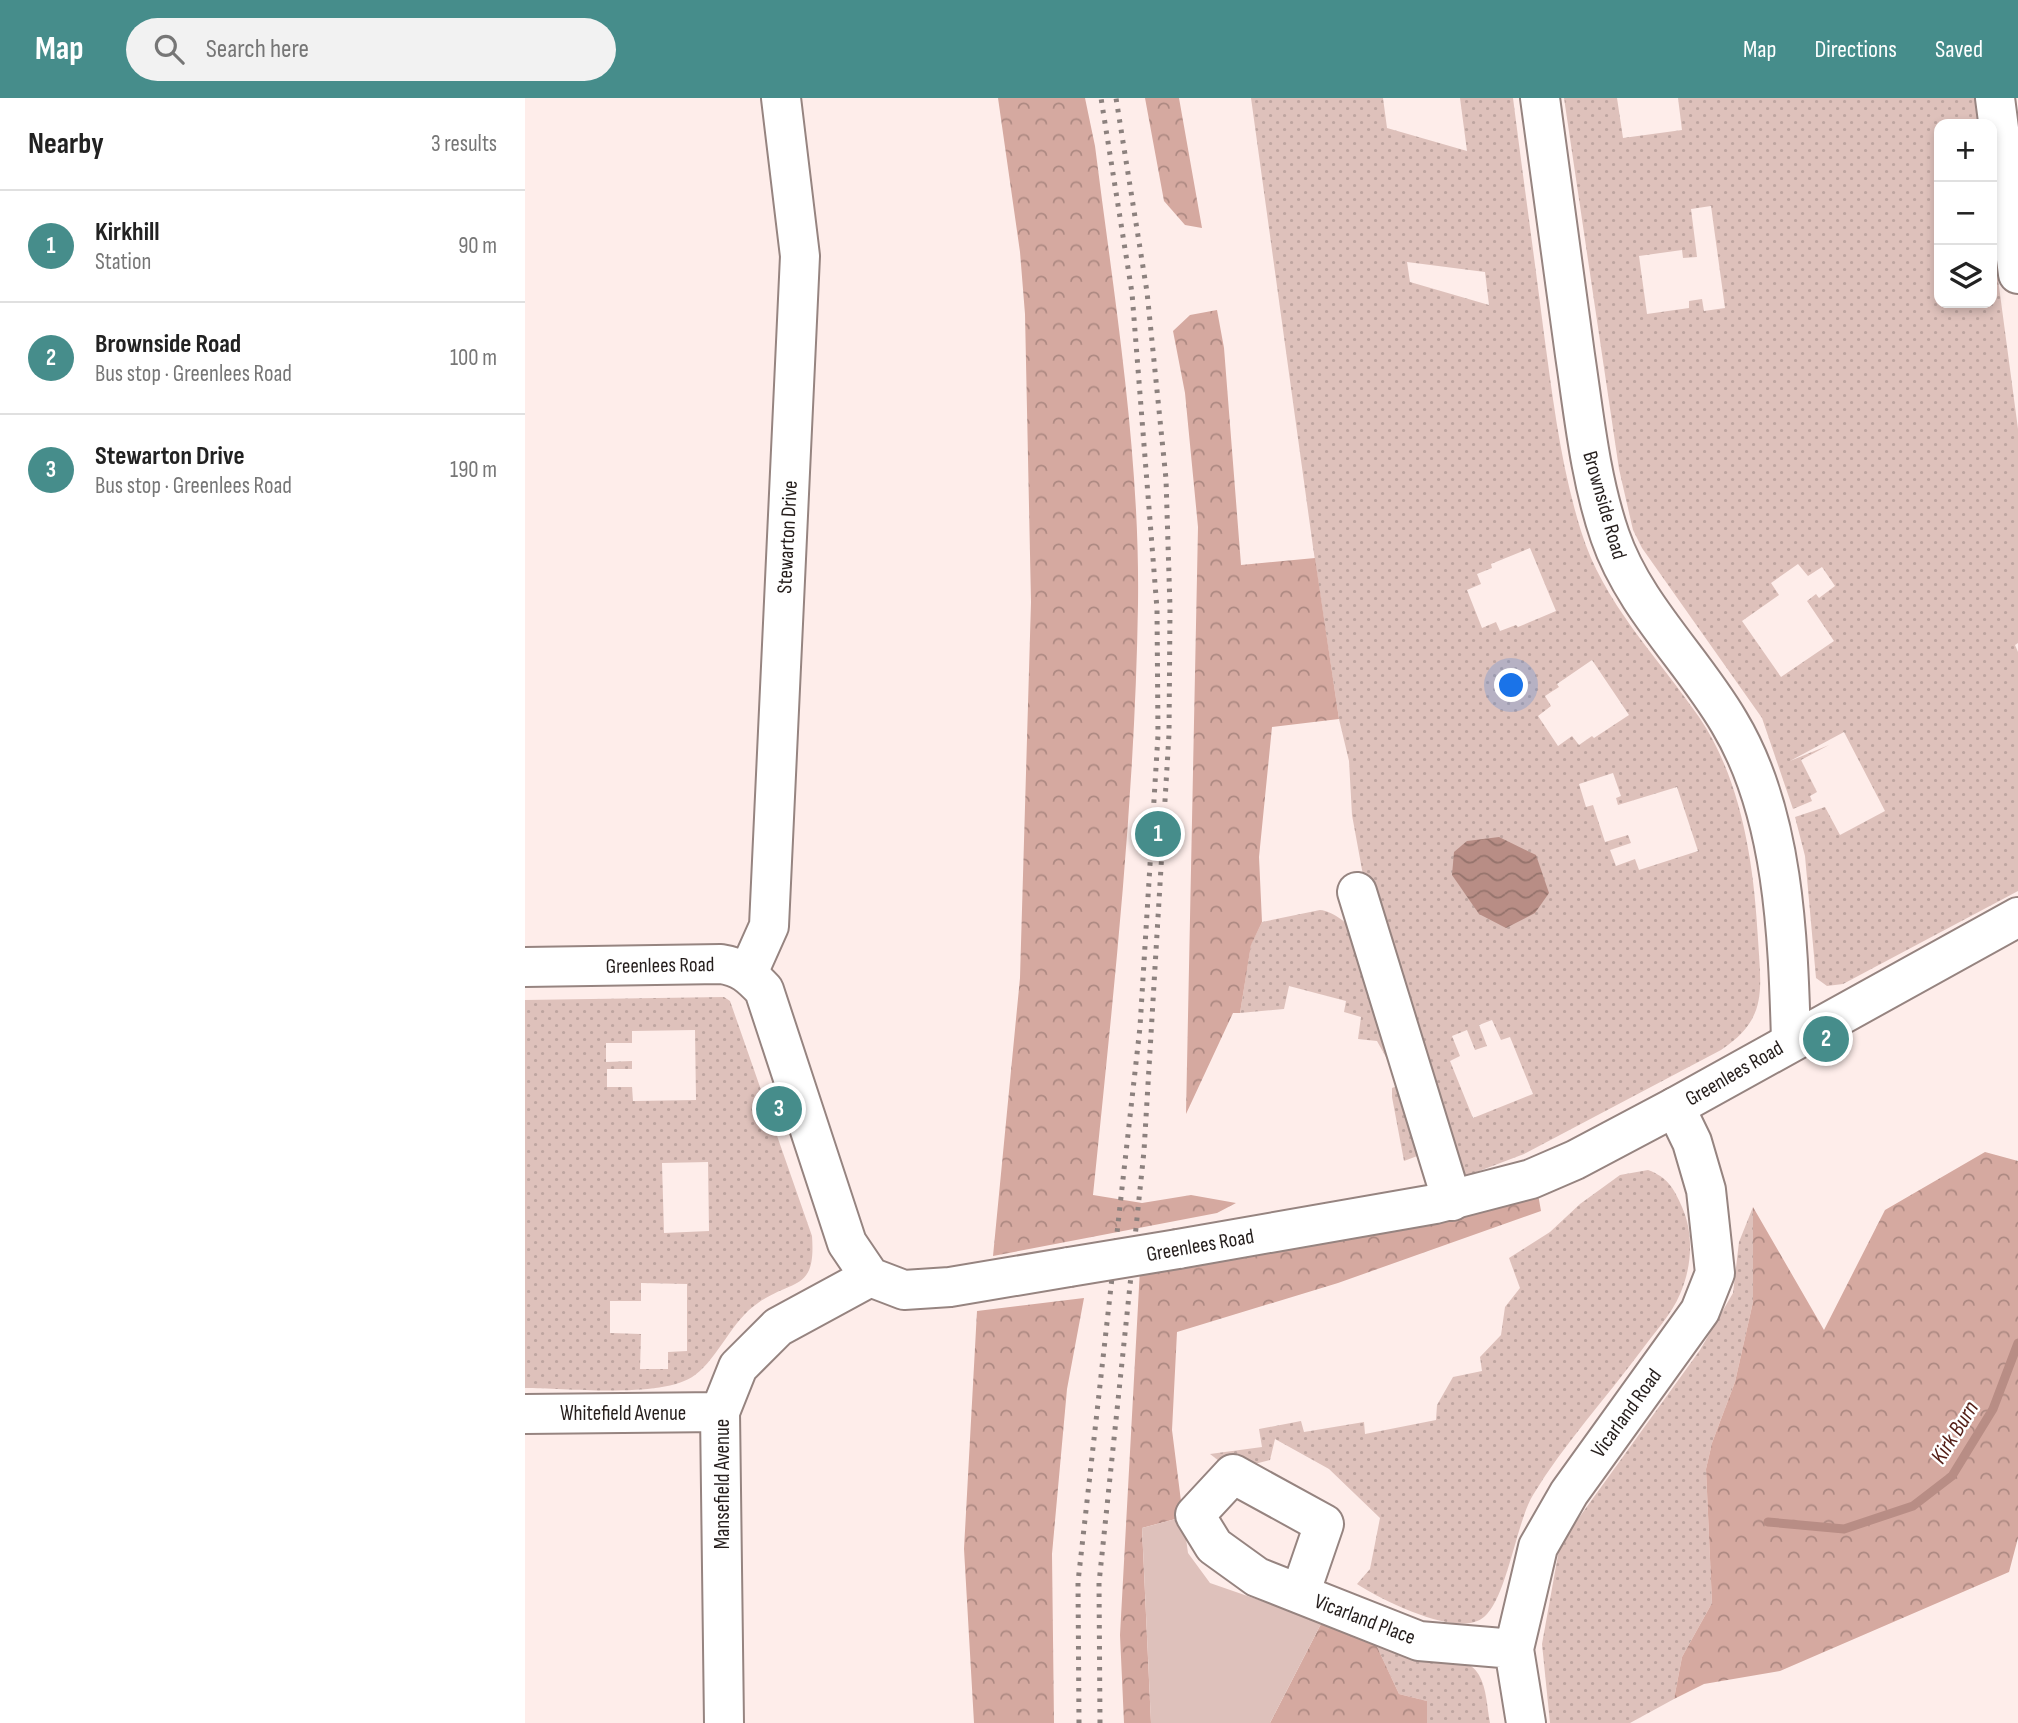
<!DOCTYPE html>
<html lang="en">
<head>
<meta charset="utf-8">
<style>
  body { margin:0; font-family:"Sofia Sans Condensed",sans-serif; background:#f2f2f2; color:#222 }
  .controls { position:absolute; right:21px; top:21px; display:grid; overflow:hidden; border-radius:14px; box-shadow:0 4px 10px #0003 }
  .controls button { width:63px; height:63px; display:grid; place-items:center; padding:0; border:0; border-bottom:2px solid #e0e0e0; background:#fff; color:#222; font:35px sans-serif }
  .you { position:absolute; left:987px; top:588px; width:24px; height:24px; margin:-18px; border:5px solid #fff; border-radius:50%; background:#1a73e8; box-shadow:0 0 0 10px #1a73e833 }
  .badge { display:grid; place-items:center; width:46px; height:46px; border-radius:50%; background:#468d8b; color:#fff; font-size:23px; font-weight:700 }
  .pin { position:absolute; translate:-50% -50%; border:4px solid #fff; box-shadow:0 2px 7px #0006 }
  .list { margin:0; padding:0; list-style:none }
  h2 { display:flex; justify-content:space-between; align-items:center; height:91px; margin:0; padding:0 28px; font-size:30px }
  h2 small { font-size:23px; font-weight:400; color:#767676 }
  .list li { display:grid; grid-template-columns:46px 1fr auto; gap:21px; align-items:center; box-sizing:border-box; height:112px; padding:0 28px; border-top:2px solid #e0e0e0 }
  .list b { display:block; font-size:26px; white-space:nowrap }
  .list p { margin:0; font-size:23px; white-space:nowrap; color:#767676 }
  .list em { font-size:23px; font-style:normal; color:#767676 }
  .icon { flex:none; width:38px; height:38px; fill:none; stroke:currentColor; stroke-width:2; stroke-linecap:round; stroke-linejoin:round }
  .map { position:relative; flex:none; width:1493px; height:1625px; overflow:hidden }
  header { display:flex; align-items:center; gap:42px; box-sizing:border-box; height:98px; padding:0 35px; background:#468d8b; color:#fff }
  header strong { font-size:33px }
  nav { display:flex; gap:38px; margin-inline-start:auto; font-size:24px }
  .search { width:490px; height:63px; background:#f2f2f2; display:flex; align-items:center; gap:18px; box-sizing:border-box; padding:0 24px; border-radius:38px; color:#767676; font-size:26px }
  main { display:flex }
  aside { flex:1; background:#fff }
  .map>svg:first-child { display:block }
  .grass { fill:url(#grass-dots); fill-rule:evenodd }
  .forest { fill:url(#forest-crowns) }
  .park { fill:#dec1bb }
  .water { fill:url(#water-waves) }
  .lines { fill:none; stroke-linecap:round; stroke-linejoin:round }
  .stream { stroke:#b88d85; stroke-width:9 }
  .minor-casing { stroke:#968480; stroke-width:42 }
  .major-casing { stroke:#968480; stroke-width:42 }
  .minor { stroke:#fff; stroke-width:38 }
  .major { stroke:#fff; stroke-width:38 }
  .rail { stroke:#8c817e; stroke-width:5; stroke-dasharray:3.5 7; stroke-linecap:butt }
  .major-bridge-casing { stroke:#968480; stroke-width:42; stroke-linecap:butt }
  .major-bridge { stroke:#fff; stroke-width:38 }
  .labels { text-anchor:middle; stroke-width:5; stroke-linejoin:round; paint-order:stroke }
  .street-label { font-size:21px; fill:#251e1c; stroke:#fff }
  .water-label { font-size:23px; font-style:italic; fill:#521c14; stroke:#fff }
</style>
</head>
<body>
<header>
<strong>Map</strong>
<div class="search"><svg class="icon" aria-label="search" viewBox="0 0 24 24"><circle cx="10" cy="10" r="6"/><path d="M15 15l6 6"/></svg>Search here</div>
<nav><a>Map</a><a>Directions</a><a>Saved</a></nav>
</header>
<main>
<aside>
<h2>Nearby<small>3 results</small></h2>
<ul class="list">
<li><span class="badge">1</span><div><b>Kirkhill</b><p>Station</p></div><em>90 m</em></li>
<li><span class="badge">2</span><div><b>Brownside Road</b><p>Bus stop · Greenlees Road</p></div><em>100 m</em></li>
<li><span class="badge">3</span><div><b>Stewarton Drive</b><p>Bus stop · Greenlees Road</p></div><em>190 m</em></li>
</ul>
</aside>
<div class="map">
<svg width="1493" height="1625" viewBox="0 0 1493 1625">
  <defs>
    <pattern id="grass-dots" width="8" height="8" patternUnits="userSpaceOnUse" patternTransform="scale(1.75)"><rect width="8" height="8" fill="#dec1bb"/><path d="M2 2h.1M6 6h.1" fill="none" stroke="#bea5a0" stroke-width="1.8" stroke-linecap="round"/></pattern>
    <pattern id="forest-crowns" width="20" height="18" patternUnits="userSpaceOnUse" patternTransform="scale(1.75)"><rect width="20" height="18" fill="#d5a9a0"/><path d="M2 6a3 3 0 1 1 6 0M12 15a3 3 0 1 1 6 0" fill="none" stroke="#ad8982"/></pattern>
    <pattern id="water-waves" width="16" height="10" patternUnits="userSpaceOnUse" patternTransform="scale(1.75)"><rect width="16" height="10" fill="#b88d85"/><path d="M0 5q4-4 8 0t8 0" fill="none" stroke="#95736c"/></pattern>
  </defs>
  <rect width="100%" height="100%" fill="#feedea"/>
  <path class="grass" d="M726,0h132l4,30 80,23 -7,-53h53c10,79 21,157 31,236 9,66 17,133 37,197 22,72 76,125 118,186 43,63 55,148 59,222 3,51 10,80 -37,111l-197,104 -58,22 -45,-102 -54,-177 -15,-82 -3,-54 -10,-42 -26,-172zM882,164l78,10 4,33 -79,-23zM1005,450l26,63 -38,16 -2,-2 -16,6 -4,-9 -14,6 -15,-38 14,-6 -4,-10 15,-6 -1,-4zM1067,562l37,55 -35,23 -2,-2 -13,9 -7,-9 -14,10 -20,-30 13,-10 -6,-10 14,-9 -2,-3zM1088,675l8,23 -5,2 2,7 59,-18 21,64 -59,19 -4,-11 -19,7 -6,-16 21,-7 -3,-8 -23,7 -12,-37 -7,2 -7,-23zM967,922l9,20 9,-3 23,57 -60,24 -23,-57 10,-5 -8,-20 15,-6 8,20 12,-4 -8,-21z
    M1039,0h53l6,40 59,-8 -4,-32h297l3,26h-39v179h53v-69l26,195v214l-3,2 3,7v239l-175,93 -16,2 -11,-8 -11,-122 -10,-39 30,-10 15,28 45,-24 -41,-79 -54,29 39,-16 -28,15 16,32 -7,4 2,5 -19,8 -31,-91 -120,-170 -9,-18 -14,-61zM1186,108l14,102 -21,3 -2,-12 -13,2v7l-42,6 -8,-58 43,-6 1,8 14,-1 -6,-48zM1273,466l10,12 14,-9 13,19 -16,12 -3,-4 -9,7 27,40 -53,36 -39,-56 37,-26 -8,-12z
    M795,812c13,1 35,17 38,30 2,7 0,16 0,23l13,3 22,95 -6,-2 -10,-18 -19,-2 3,-22 -17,-5 2,-11 -57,-15 -5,23 -44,4 11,-69 11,-22z
    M199,899l6,4 82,235c4,56 -18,42 -54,67 -26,17 -39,54 -63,72 -31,24 -129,13 -170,13v-388zM170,932l1,70 -63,1 -1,-14h-25v-18h25v-8l-26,1v-19h26v-12zM183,1064l1,69 -45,2 -2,-70zM116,1185l46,1v67l-19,1v17h-28l1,-35 -31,-1v-32h31z
    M875,987l28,67 -24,9 -12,-64v-9z
    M1123,1072c19,7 26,18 34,37 12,27 10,60 -2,87 -8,20 -26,39 -39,57 -35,47 -77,93 -108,144 -17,28 -26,103 -49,122 -25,22 -103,-17 -127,-33l13,-15 10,-51 -51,-49 -54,-30 -5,21 -39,10 -21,-16 52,-7 -3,-18 42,-8 3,11 60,-10 1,12 71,-14 1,-15 16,-28 29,-6 -2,-14 21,-22 4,-28 15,-19 -11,-30 41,-26 30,-28 40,-29z
    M1228,1109v95l-18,80 -23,61 -6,26 6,134 -30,54 -8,42 -44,24h-80l-8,-79 18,-100 140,-194 33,-57 6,-51z
    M852,1549c26,3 89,3 102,28 8,14 8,33 11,48h-63v-22l-28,-7z"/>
  <path class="forest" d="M473,0h87l10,48c19,151 45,305 43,458 -3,198 -25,394 -45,591l49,8 49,-8 45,8 -19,10 -224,43 27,-278 11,-376 -6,-288 -5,-62z
    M620,0h34l23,130 -17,-3 -21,-24z
    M692,212l7,38 17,217 74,-7 24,161 -67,8 -13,130 3,65 -11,23 -11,68h-7l-47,101 12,-587 -13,-134 -12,-62 17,-16z
    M1460,1054l33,9v377l-9,34 -229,99 -76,13 -30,15 8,-42 30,-54 -6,-134 6,-26 23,-61 18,-80v-95l71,123 61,-120z
    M1013,1096l3,17 -203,72 -161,49 -5,98 11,87 -41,11 9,195h-27l-4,-88 20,-366z
    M559,1200l-17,91 -15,165 2,169h-80l-10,-174 13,-238z
    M797,1524l50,14 27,58 28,7v22h-157z"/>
  <path class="park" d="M658,1419l5,36 22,30 112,39 -52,101h-119l-9,-195z"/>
  <path class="water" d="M974,739l37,18 13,38 -14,20 -29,15 -27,-14 -27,-39 2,-23 13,-11z"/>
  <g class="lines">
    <path class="stream" d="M1243,1424l76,7 69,-23 39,-30 41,-67 25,-66"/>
    <g class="minor-casing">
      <path id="minor" d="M1015,0c12,85 23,171 35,257 9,60 15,123 35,181 24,70 82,123 119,186 55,91 59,214 62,318
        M1470,0l23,176
        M832,794l95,309
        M223,875l21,-47 31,-670 -19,-158
        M0,1316l195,-2
        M775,1496l24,-70 -91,-50 -38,41 19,31 43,31 162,64 95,8
        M199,1625l-4,-311 18,-45 40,-40 92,-50
        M1001,1625l-12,-74 24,-102 31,-54 131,-182 15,-38 -9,-83 -14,-48 -17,-35"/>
    </g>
    <g class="major-casing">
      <path id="major" d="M0,869l196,-3c20,3 29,11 43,26l83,253 23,34 34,13 46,-3 119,-20
        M653,1151l257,-45 96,-25 44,-19 100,-53 343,-190"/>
    </g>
    <use href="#minor" class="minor"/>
    <use href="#major" class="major"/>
    <path class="rail" d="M554,1625l-1,-141 62,-555 18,-292 -1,-126 -25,-316 -31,-195
      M575,1625l-1,-140 45,-432 25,-417 1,-126 -4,-129 -19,-187 -31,-194"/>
    <g class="major-bridge-casing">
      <path id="major-bridge" d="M544,1169l109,-18"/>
    </g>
    <use href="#major-bridge" class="major-bridge"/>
  </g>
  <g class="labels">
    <g class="street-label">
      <text transform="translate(1080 407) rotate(74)" y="7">Brownside Road</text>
      <text transform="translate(262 439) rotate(-87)" y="7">Stewarton Drive</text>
      <text transform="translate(135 867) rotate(-1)" y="7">Greenlees Road</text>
      <text transform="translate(1209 975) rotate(-30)" y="7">Greenlees Road</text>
      <text transform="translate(675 1147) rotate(-10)" y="7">Greenlees Road</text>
      <text x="98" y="1322">Whitefield Avenue</text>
      <text transform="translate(1101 1315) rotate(-54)" y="7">Vicarland Road</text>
      <text transform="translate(197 1386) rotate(-90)" y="7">Mansefield Avenue</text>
      <text transform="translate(840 1521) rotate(21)" y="7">Vicarland Place</text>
    </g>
    <g class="water-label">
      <text transform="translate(1429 1334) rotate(-58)" y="8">Kirk Burn</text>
    </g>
  </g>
</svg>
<div class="controls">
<button>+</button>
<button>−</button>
<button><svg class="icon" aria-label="layers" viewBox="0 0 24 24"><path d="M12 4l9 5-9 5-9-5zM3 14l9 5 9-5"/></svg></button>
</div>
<div class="you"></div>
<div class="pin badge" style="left:633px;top:736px">1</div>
<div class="pin badge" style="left:1301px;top:941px">2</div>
<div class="pin badge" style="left:254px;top:1011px">3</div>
</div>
</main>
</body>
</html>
